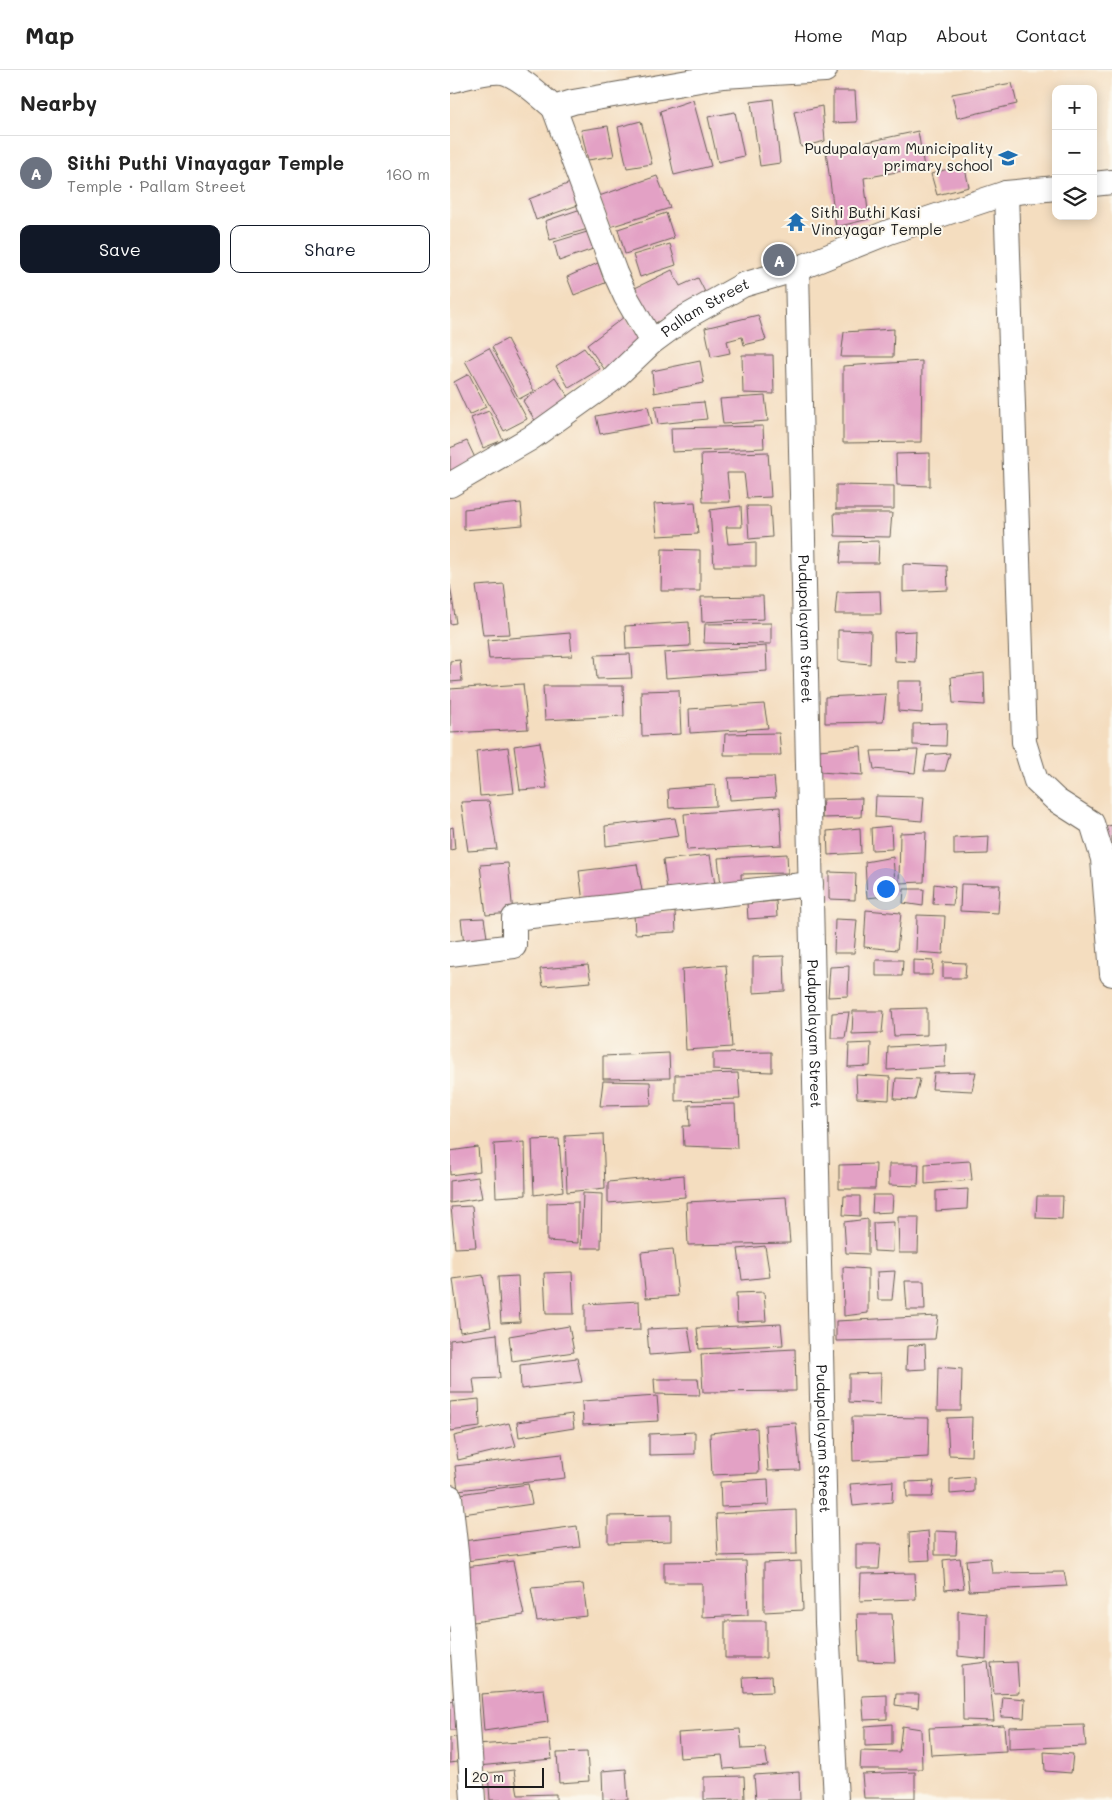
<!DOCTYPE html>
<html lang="en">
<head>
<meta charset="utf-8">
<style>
  body { margin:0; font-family:Mali,sans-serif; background:#f6f6f6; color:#222 }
  .controls { position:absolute; right:15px; top:15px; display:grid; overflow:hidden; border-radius:10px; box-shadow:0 2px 12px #0003 }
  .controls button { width:45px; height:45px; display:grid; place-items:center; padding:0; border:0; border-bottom:1px solid #e0e0e0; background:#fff; color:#222; font:25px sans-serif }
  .scale { position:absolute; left:15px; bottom:12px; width:79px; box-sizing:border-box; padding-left:5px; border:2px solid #1c1c1c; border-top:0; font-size:14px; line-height:18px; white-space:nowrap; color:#1c1c1c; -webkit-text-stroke:4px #fbf7ec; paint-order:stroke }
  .you { position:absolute; left:435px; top:818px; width:18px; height:18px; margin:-12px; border:4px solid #fff; border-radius:50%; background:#1a73e8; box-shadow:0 0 0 8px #1a73e833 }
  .badge { display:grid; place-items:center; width:32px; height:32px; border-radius:50%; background:#111827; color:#fff; font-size:16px; font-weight:700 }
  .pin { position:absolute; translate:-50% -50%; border:2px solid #fff; box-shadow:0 1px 5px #0006 }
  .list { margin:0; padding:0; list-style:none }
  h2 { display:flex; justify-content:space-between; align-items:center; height:65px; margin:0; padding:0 20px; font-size:21px }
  h2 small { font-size:16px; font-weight:400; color:#767676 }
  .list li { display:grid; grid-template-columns:32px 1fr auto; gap:15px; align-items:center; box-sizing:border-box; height:75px; padding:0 20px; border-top:1px solid #e0e0e0 }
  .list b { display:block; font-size:19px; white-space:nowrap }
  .list p { margin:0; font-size:16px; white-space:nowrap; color:#767676 }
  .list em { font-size:16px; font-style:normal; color:#767676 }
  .actions { display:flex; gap:10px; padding:15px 20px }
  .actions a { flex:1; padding:11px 0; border:1px solid #111827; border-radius:10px; text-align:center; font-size:18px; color:#111827 }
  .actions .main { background:#111827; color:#fff }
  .icon { flex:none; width:28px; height:28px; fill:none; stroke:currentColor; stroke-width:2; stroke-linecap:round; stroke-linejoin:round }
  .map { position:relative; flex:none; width:662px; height:1730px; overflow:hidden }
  header { display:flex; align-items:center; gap:30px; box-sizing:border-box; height:70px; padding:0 25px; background:#fff; border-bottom:1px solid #e0e0e0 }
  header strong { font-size:24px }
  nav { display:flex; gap:28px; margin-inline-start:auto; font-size:18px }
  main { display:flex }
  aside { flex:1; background:#fff }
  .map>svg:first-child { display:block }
  .building { fill:#e3a1c5 }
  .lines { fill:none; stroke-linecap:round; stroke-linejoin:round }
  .street-casing { stroke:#686055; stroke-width:26 }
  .street { stroke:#fff; stroke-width:24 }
  .labels { text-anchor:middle; stroke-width:4; stroke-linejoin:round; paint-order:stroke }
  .poi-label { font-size:15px; fill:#1c1c1c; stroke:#fbf7ec; text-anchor:end }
  .street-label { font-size:15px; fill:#1c1c1c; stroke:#fbf7ec }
</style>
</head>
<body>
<header>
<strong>Map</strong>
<nav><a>Home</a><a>Map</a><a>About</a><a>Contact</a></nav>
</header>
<main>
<aside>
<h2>Nearby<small></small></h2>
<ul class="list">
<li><span class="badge" style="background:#6b7280">A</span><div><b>Sithi Puthi Vinayagar Temple</b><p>Temple · Pallam Street</p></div><em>160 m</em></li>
</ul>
<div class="actions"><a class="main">Save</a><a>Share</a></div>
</aside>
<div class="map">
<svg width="662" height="1730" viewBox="0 0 662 1730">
  <rect width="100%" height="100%" fill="#fbf7ec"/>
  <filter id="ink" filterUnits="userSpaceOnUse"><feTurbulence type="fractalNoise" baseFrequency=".02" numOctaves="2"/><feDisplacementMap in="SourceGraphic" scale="10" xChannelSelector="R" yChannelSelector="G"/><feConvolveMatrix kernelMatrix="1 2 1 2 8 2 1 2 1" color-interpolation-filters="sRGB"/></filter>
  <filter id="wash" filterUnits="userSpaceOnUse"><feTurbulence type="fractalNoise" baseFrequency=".0096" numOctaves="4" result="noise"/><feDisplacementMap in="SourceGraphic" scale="20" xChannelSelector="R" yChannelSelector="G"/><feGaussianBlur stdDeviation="1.12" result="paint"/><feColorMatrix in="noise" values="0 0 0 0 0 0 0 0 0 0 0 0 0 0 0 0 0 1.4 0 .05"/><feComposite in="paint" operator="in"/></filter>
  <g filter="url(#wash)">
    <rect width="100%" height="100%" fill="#f4ddbf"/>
    <g id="blocks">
      <path class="building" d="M562,13l5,21 -60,14 -5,-24z
        M383,21h22l2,31 -24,1z
        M323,29l7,64 -20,3 -9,-64z
        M243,30l18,66 -37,9 -14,-64z
        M372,36l3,35 -24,6 -7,-35z
        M285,42l9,44 -26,6 -10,-45z
        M191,51l11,43 -25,4 -9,-41z
        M158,56l6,30 -26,4 -7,-30z
        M468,61l6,36 -60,11 5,41 -33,8 -10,-76z
        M514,94l5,23 -32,8 -6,-21z
        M207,106l13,32 -60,19 -11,-31z
        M120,113l8,22 -42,15 -7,-21z
        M131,139l7,20 -38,11 -5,-19z
        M216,143l8,25 -49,16 -7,-25z
        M137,162l6,17 -34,12 -5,-19z
        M220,174l6,21 -36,12 -7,-22z
        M148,193l7,20 -31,12 -7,-18z
        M222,200l8,16 18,-8 10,20 -57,27 -16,-37z
        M308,245l8,25 -22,5 -2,-8 -15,4 3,12 -19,4 -6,-29z
        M174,247l19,24 -38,29 -18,-25z
        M444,259l-1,28h-52l3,-25z
        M57,269l27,52 -15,8 -27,-52z
        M39,278l38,71 -23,12 -39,-70z
        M134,278l16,21 -31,19 -13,-22z
        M292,285h31l1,39 -31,-1z
        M250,291l4,22 -50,10 -2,-22z
        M472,291l-1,81 -78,1v-77z
        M19,304l17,33 -17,8 -15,-33z
        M105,307l15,22 -34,23 -13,-21z
        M315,326l3,25 -45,3 -3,-25z
        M254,332l3,17 -49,5 -3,-18z
        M198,336l4,18 -52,10 -4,-18z
        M39,341l14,29 -20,8 -12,-30z
        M313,356l1,22 -92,4 -1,-24z
        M17,371l9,19 -26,13v-25z
        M318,382l3,45 -24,1 -3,-25h-17l3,29h-27l-2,-48z
        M480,383v33l-33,-1 -1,-31z
        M386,415l58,1v23h-58z
        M245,432l3,32 -41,2 -3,-32z
        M71,433l2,22 -59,5v-21z
        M291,436l1,21h-16l2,17 28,-2v24h-42l-4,-56z
        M297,436h23l2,31 -23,2z
        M384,443h58l-2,24 -55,-1z
        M429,471l-1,22h-38l2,-21z
        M212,479l38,1v41h-39z
        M456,494l41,2 1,24 -45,2v-27z
        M54,514l6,50 -27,1 -7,-49z
        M0,515l6,38 -6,1z
        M430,521l1,23h-46l2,-22z
        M313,526l1,23 -62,3 -1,-25z
        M239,552l1,24 -64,3 -1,-23z
        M321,553v21l-67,-1 1,-19z
        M388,560l33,1 -1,33 -32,-3z
        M466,561l-1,31 -20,-1 -1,-29z
        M120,563l2,23 -83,3 -2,-19z
        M316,576l1,25 -101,7 -2,-25z
        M180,584l2,24 -35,1 -2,-24z
        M10,590l2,21 -12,1v-21z
        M534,603l1,32 -32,-2 -2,-26z
        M448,611h25l-1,32 -24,-2z
        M73,614l5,45 -78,4v-44z
        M93,616h80l1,30 -79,4z
        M229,620l2,44 -39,2 -1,-45z
        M436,624l-3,28 -58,1v-26z
        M314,634l4,24 -78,5 -1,-24z
        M497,653l-1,23 -33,-1v-21z
        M329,663l2,22h-57l1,-21z
        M90,672l7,46 -27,2 -6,-44z
        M411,676l2,29 -43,-3 -1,-22z
        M58,677l6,46 -34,3 -4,-45z
        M468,680l-3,23 -41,-4 -3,-18z
        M500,683l-5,18h-21l3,-16z
        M324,707l2,20 -46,3 -2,-22z
        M265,715l1,21 -47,2 -1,-19z
        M426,726l48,1 -2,24 -47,-4z
        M412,728l-1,19 -39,1 1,-19z
        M39,731l8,48 -29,2 -7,-49z
        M330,737l2,38 -95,5 -3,-36z
        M225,748l4,18 -73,10 -1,-20z
        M662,755v28l-7,-26z
        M441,756l1,23 -20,1 -1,-22z
        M3,757l2,22 -5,1v-22z
        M410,758l1,25 -33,2 -1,-24z
        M476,762l-2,50 -25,1 1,-50z
        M539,766l-1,18 -34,1v-17z
        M337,784l1,19 -47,1 1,19 -20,2 -4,-37z
        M260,785l6,35 -48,6 -5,-36z
        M443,787l3,38 -29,3 -2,-36z
        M58,793l5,50 -27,2 -6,-50z
        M187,794l6,32 -60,6 -4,-31z
        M379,802l27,1 -1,27 -26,-1z
        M484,814l21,3 -2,18 -20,-1z
        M511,814l39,1 -2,28 -38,-2z
        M454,819h20l-1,17 -20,-3z
        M326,831l1,16 -29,2 -1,-16z
        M416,840l35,3 -4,37 -33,-3z
        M225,842l1,20 -41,2 -1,-20z
        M467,845l28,1 -2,38 -27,-2z
        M34,848l5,32 -24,3 -4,-34z
        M385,849l22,1 -3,33h-20z
        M334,886l1,35 -32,2v-36z
        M426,890h27l-1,16h-26z
        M463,890l20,1 -1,14h-19z
        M493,892l23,1 -1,15h-22z
        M138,895l3,17 -48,4 -3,-17z
        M276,895l6,82 -46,3 -4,-81z
        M399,896l-1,30 -20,1 2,-30z
        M477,938v27l-33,1 -2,-27z
        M403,941h31l-2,22 -30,1z
        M399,942l-4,26h-14l1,-25z
        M421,973l-1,23 -22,1 1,-23z
        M496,974l-1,23 -58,3 1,-23z
        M322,982v20l-59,-2v-17z
        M219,983l1,25 -67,1v-23z
        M526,1002l-4,19 -40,-2 2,-16z
        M288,1003l2,26 -65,2v-26z
        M406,1005l34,2 -1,23 -32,-2z
        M446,1008l24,1 -5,21 -21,-1z
        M153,1011l47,1 1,23 -51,1z
        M285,1034l2,44 -53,-2 -1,-20h7l-1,-21z
        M153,1064l2,54 -38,4 -2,-56z
        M109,1069l4,52 -29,4 -2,-55z
        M75,1072l1,53 -30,2 -2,-53z
        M28,1077l2,24 -30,4v-24z
        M520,1091l2,19 -47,4v-20z
        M426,1094l-1,25h-36v-24z
        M439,1094h30l-1,22 -29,-1z
        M234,1105l1,22 -77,6v-21z
        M28,1107l4,21 -32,5v-22z
        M518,1119l-1,20 -31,2v-20z
        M133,1123l19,1 -1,54h-20z
        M423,1125h20l-1,17 -20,1z
        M394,1126h16v20l-17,-1z
        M587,1126h26l-1,23 -26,-1z
        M336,1127l4,46 -102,2 -2,-43z
        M128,1132v41l-31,-2v-38z
        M22,1136l4,41 -21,1 -4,-41z
        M448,1147h21l-1,36h-19z
        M418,1149v35l-22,-1 -2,-31z
        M444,1152l-1,30 -19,-1 -1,-28z
        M315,1176l5,31 -28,3 -4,-31z
        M223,1179l5,47 -32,2 -5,-46z
        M393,1197l25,2v44l-24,3z
        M445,1201l-3,29h-14l-1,-28z
        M122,1202l2,42h-28l-2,-41z
        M33,1205l8,52 -31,5 -7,-53z
        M68,1206l2,46 -19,1 -3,-46z
        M455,1211h19l1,29h-18z
        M314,1222l2,29 -29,1 -1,-29z
        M189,1231l1,29 -55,2v-28z
        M488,1246l-3,23 -99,2v-20z
        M331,1254l2,21 -84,4 -2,-21z
        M119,1256l5,26 -62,9 -3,-25z
        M238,1257l4,25 -43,3 -2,-26z
        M47,1264l3,44 -27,1 2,14h-25v-53z
        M475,1274l1,25 -20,1 1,-24z
        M345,1279l1,42 -93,1 -2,-38z
        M127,1288l5,24 -61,7 -1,-24z
        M488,1297l24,2 -1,42h-24z
        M431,1303l-1,31 -31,-2v-28z
        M204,1309h44l2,16 -45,-1z
        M207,1326l2,25 -76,4 -1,-24z
        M29,1329l1,28 -30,4v-29z
        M122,1344l2,14 -55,9 -2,-15z
        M402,1347l77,1 -1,39 -75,4z
        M522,1347l-1,39 -22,-1 -2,-37z
        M59,1353l7,23 -58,14 -4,-24z
        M346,1353l4,47 -32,1 -3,-46z
        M307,1358l2,45 -47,2 -2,-42z
        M245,1362v22l-46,1v-21z
        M112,1384l3,24 -107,12 -3,-24z
        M524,1407v15l-24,2v-15z
        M318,1409l1,26 -48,2 -1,-25z
        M443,1411l-1,21 -39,4 -3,-22z
        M484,1411l-2,16h-25l-1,-15z
        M78,1414l4,20 -69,10 -3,-20z
        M346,1440l1,44 -79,2 -2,-42z
        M221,1445v26l-63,2v-27z
        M127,1456l3,21 -114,14 -3,-20z
        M478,1461l2,29 -20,1 -1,-28z
        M485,1461l22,1 -1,23h-21z
        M406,1474h25l-2,25h-23z
        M510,1488l4,30 -19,2 -2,-30z
        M540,1488l2,15 72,-1 3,14 -98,5 -3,-31z
        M63,1491l11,54 -51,7 -8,-55z
        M296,1491l2,54 -46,2v-34h-38v-21z
        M351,1491l2,49 -39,2v-49z
        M465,1503l1,26 -56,2 1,-27z
        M133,1514l4,32 -50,5 -6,-33z
        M508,1541l29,3 -1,45 -28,-3z
        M407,1544h35l3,48 -36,-1z
        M275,1551h41v37h-41z
        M538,1592l6,59 -31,-1 -1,-55z
        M567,1592l2,31 -25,1 -3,-31z
        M322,1606l1,16 -29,1 -1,-16z
        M94,1619l4,33 -64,9 -3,-37z
        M446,1624h23l-1,14 -23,-3z
        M437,1625v24l-23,1 -2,-24z
        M553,1627l22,2 -1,19 -23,-1z
        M4,1631l3,29h-7v-28z
        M442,1654v21l-27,1v-20z
        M554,1655l2,26 -75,4 -2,-27z
        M634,1655l2,21 -77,3v-22z
        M452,1656l19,3 1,40h-62l1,-18 38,1z
        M290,1659l2,20 23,-1 3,18 -44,3 -2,-14 -42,3 -2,-25z
        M6,1667l2,25 -8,1v-25z
        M100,1670l2,19 -74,7 -2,-21z
        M137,1682l2,29 -30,2 -2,-30z
        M594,1682l29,2 -2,19 -26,-2z
        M176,1699l2,31h-25l-1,-29z
        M64,1700l4,25 38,-1v6h-66l-2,-27z
        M349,1702l1,28h-44l-2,-25z
        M465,1702v26h-51l-2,-24z
        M294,1706l1,23 -41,1v-23z"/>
    </g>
  </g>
  <g filter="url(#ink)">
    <use href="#blocks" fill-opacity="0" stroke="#686055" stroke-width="1"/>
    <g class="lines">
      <g class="street-casing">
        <g id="street">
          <path d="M0,11c14,-4 39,-11 53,-9 17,4 38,25 51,36l19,-6 150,-26 102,-6"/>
          <path d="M104,38l61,165 11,24 26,45"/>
          <path d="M643,114l19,-2"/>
          <path d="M556,123l18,549 12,39 20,19 36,23 11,36 9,115"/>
          <path id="s1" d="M347,199l30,1354 9,177"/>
          <path id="s2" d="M0,415l81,-47 81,-58 40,-38 34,-25 57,-32 54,-16 92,-37 117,-39 50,-5"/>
          <path d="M0,884l64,-8v-28l297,-34"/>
          <path d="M0,1427l7,65 16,238"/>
        </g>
      </g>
      <use href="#street" class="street"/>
    </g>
  </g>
  <defs>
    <g id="school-bare" transform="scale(1.5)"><path d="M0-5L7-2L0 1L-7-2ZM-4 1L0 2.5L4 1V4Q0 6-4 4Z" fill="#1f6fb2" stroke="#fbf7ec" stroke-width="2.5" paint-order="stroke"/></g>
    <g id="temple-bare" transform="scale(1.5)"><path d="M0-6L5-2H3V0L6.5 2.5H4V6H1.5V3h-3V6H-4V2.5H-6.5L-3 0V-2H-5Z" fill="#1f6fb2" stroke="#fbf7ec" stroke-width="2.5" paint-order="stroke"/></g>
  </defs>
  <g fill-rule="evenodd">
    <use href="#school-bare" x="558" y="88"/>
    <use href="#temple-bare" x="346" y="152"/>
  </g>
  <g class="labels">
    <g class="poi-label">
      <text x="543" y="84">Pudupalayam Municipality<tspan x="543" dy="17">primary school</tspan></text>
      <text x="361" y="148" text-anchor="start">Sithi Buthi Kasi<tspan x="361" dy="17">Vinayagar Temple</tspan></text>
    </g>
    <g class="street-label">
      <text dy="5" stroke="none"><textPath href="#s2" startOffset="312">Pallam Street</textPath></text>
      <text dy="5" stroke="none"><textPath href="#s1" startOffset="360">Pudupalayam Street</textPath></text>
      <text dy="5" stroke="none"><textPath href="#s1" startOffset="765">Pudupalayam Street</textPath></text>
      <text dy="5" stroke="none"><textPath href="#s1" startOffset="1170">Pudupalayam Street</textPath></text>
    </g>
  </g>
</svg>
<div class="controls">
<button>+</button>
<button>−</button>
<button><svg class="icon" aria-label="layers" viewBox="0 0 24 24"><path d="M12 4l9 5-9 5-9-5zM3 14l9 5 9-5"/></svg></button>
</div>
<div class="scale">20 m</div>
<div class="you"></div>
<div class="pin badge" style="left:329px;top:190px;background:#6b7280">A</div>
</div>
</main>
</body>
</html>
